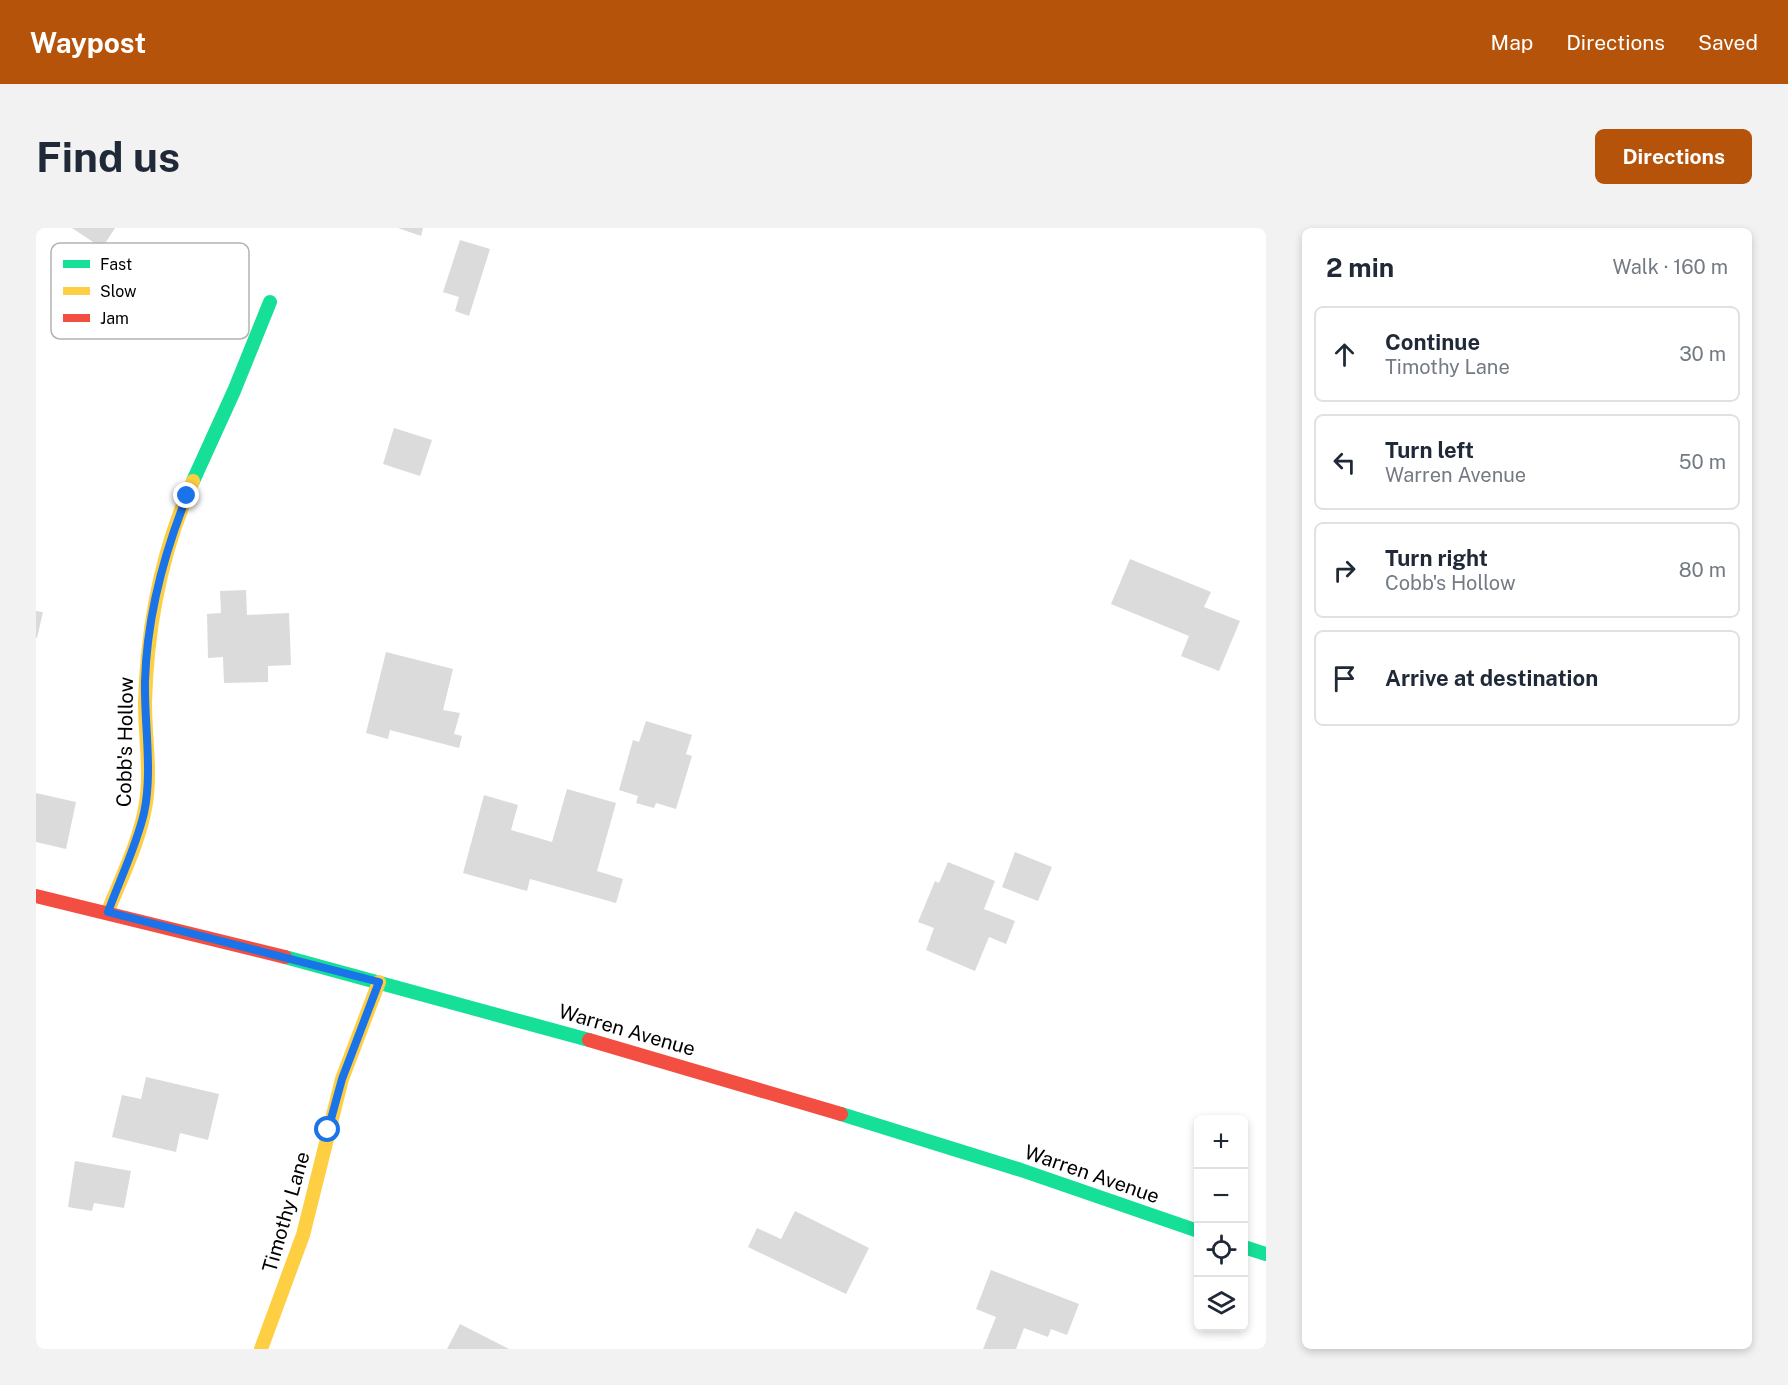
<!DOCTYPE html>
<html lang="en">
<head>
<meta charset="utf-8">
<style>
  body { margin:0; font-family:"Public Sans",sans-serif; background:#f2f2f3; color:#1f2937 }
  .controls { position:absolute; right:18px; bottom:18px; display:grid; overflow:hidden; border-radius:9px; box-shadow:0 3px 9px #0003 }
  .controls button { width:54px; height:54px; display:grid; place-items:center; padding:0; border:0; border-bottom:2px solid #e0e1e3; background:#fff; color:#1f2937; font:30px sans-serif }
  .stop { position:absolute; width:18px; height:18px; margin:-14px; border:4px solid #1a73e8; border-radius:50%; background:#fff }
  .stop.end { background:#1a73e8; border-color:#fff; box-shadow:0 2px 6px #0008 }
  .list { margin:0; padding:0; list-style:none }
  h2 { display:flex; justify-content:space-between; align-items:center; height:78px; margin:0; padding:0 24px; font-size:26px }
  h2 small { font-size:20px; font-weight:400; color:#747a83 }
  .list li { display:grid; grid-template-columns:39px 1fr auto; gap:18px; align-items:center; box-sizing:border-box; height:96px; margin:0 12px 12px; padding:0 12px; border:2px solid #e0e1e3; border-radius:9px }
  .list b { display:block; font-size:22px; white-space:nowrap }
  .list p { margin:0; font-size:20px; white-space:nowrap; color:#747a83 }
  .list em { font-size:20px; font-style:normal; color:#747a83 }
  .icon { flex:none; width:33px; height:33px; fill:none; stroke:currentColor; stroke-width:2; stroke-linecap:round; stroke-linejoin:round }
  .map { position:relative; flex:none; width:1230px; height:1121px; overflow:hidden; border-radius:9px }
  header { display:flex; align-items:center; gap:36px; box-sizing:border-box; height:84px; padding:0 30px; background:#b45309; color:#fff }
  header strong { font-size:28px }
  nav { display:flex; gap:33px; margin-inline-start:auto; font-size:21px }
  .intro { display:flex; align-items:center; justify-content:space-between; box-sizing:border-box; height:144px; padding:0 36px }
  h1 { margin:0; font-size:42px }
  .button { padding:15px 27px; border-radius:9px; background:#b45309; color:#fff; font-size:21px; font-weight:700 }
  main { display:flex; gap:36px; padding:0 36px }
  aside { flex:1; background:#fff; border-radius:9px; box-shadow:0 3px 9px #0003 }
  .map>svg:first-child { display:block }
  .building { fill:#dbdbdb }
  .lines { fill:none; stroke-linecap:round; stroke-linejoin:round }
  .fast { stroke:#16e098; stroke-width:14 }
  .slow { stroke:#ffcf43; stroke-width:14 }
  .jam { stroke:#f24e42; stroke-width:14 }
  .route { stroke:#1a73e8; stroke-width:8 }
  .labels { text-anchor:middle; stroke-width:6; stroke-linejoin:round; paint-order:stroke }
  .street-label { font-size:20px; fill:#000; stroke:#fff }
  .key { fill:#fff; stroke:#b2b2b2; stroke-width:1.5 }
  .key-label { font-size:16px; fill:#000 }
</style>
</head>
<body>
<header>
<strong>Waypost</strong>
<nav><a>Map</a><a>Directions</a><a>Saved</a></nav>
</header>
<div class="intro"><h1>Find us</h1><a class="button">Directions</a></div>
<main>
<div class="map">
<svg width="1230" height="1121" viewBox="0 0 1230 1121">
  <rect width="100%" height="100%" fill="#fff"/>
  <path class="building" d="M36,0h43l-13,20z
    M362,0h25l-2,8z
    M424,12l30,9 -21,67 -14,-5 4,-14 -16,-5z
    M358,200l38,12 -12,36 -37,-12z
    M1094,331l81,33 -7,15 36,14 -21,50 -38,-15 8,-20 -78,-32z
    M210,362l1,25 42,-2 2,52 -23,1v16l-44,1 -1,-26 -15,1 -1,-44 14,-1 -1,-22z
    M0,383l7,1 -6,26h-1z
    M350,424l67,17 -10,41 17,3 -6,21 8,2 -3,12 -69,-18 -2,9 -22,-6z
    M610,493l46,14 -6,19 6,2 -16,53 -20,-6 -2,5 -18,-5 2,-7 -19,-6 14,-50 6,2z
    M531,561l49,14 -19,68 26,8 -7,24 -86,-24 -3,12 -64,-18 21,-78 34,10 -7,25 41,12z
    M0,565l40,9 -10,47 -30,-7z
    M979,624l37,15 -14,34 -36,-14z
    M912,634l47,19 -11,28 31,12 -9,23 -17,-7 -14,34 -49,-21 8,-22 -16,-6 17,-41 4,2z
    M110,849l73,17 -11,46 -28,-7 -4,19 -64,-15 10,-42 19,4z
    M39,933l56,10 -7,37 -30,-5 -2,8 -24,-4z
    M759,983l74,37 -23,46 -98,-47 9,-19 24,11z
    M955,1042l88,34 -12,31 -16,-6 -3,8 -24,-9 -8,21h-33l13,-32 -20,-8z
    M424,1096l49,25h-62z"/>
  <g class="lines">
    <path class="fast" d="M157,253l41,-90 36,-89
      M249,729l304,83
      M805,886l180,56 177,61
      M1208,1019l22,7"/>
    <path class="slow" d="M72,683c14,-35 32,-70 38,-108 5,-33 -1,-67 -1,-100 2,-78 16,-151 48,-222
      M225,1121l42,-114 39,-156 37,-97"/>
    <path class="jam" d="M0,668l249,61
      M553,812l252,74"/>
  </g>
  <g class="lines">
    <path class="route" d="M151,268c-24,60 -40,120 -42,185 -1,42 8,91 -1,132 -8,34 -24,66 -36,99l271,70 -37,97 -14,51"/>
  </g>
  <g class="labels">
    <g class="street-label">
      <text transform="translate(89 514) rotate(-89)" y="7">Cobb's Hollow</text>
      <text transform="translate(591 802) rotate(16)" y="7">Warren Avenue</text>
      <text transform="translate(1056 946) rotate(19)" y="7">Warren Avenue</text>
      <text transform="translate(250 984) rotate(-74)" y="7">Timothy Lane</text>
    </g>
  </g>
  <rect x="15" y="15" width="198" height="96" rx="9" class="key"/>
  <rect x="27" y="32" width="27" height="8" fill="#16e098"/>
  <rect x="27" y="59" width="27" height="8" fill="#ffcf43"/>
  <rect x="27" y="86" width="27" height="8" fill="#f24e42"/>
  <g class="key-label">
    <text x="64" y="42">Fast</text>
    <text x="64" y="69">Slow</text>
    <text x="64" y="96">Jam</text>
  </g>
</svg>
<div class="controls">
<button>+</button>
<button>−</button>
<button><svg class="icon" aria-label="locate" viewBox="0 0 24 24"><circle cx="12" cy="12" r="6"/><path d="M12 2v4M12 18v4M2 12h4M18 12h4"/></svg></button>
<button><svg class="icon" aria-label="layers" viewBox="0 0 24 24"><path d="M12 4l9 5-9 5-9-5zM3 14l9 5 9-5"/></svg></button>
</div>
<div class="stop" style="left:292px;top:902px"></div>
<div class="stop end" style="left:151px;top:268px"></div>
</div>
<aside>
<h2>2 min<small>Walk · 160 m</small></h2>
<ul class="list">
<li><svg class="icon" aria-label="ahead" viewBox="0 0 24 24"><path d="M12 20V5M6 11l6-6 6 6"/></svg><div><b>Continue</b><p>Timothy Lane</p></div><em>30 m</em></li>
<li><svg class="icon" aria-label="left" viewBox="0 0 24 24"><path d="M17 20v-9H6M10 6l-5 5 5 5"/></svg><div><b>Turn left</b><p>Warren Avenue</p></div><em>50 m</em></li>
<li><svg class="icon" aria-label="right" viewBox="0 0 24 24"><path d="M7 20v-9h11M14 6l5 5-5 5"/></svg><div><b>Turn right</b><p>Cobb's Hollow</p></div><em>80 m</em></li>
<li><svg class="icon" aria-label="arrive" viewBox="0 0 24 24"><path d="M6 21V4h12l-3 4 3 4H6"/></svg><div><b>Arrive at destination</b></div></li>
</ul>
</aside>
</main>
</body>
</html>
